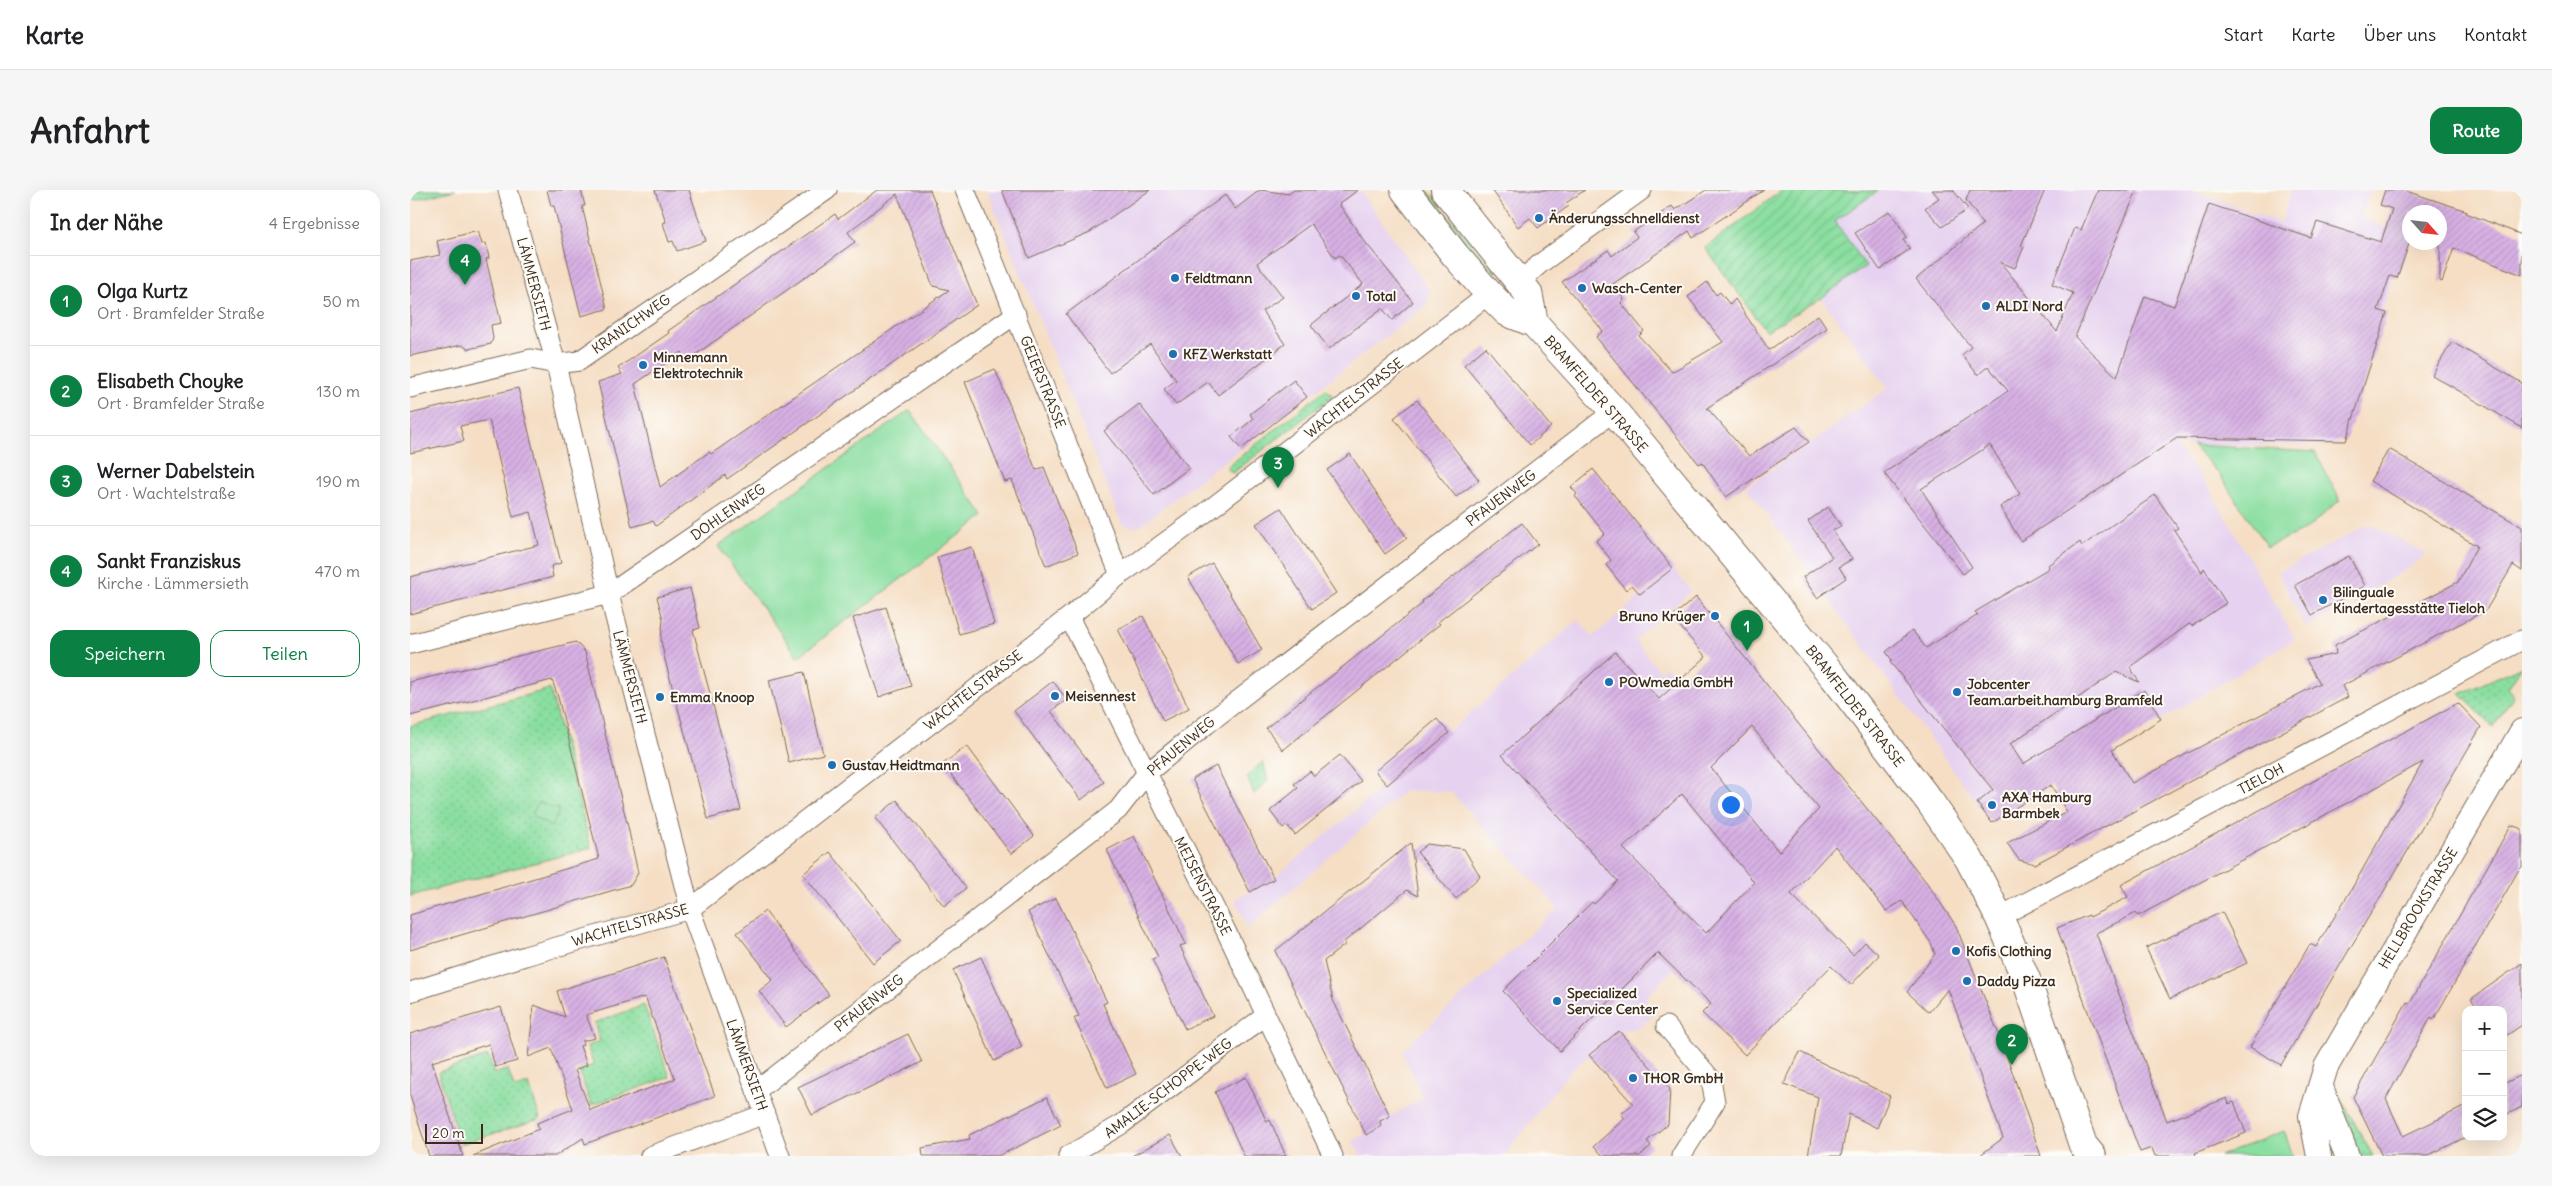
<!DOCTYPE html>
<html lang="de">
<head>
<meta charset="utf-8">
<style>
  body { margin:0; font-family:Delius,sans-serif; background:#f6f6f6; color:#202124 }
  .controls { position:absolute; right:15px; bottom:15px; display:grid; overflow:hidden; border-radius:10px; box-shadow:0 5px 20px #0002 }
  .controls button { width:45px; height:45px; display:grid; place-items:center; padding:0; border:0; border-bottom:1px solid #e0e0e0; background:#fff; color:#202124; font:25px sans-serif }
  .compass { position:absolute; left:1992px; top:15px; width:45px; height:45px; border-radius:50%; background:#fff; box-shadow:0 5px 20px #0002; rotate:117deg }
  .scale { position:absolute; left:15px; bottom:12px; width:58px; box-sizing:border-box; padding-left:5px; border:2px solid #3b2a1e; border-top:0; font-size:14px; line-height:18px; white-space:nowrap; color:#3b2a1e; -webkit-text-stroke:4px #fdfcf7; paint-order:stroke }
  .you { position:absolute; left:1320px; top:614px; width:18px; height:18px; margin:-12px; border:4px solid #fff; border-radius:50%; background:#1a73e8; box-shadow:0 0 0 8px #1a73e833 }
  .badge { display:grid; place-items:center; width:32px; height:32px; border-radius:50%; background:#0b8043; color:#fff; font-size:16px; font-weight:700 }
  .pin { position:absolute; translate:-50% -41px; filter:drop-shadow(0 1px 2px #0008) }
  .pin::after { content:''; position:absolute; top:26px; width:18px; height:15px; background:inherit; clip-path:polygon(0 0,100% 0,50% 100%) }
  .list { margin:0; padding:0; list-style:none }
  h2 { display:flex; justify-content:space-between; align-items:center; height:65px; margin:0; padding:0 20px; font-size:21px }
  h2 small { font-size:16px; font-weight:400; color:#757577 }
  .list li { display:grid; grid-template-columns:32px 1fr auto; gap:15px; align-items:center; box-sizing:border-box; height:90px; padding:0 20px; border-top:1px solid #e0e0e0 }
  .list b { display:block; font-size:19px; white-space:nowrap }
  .list p { margin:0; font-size:16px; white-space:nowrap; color:#757577 }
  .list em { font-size:16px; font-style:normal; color:#757577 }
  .actions { display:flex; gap:10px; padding:15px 20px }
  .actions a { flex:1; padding:11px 0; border:1px solid #0b8043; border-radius:15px; text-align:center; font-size:18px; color:#0b8043 }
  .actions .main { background:#0b8043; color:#fff }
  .icon { flex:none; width:28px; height:28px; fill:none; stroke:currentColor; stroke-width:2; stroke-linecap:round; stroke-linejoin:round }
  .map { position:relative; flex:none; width:2112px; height:966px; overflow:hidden; border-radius:15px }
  header { display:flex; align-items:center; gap:30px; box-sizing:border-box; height:70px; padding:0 25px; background:#fff; border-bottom:1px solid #e0e0e0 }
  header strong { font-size:24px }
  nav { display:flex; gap:28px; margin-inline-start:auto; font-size:18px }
  .intro { display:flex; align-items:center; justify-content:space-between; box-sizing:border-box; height:120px; padding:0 30px }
  h1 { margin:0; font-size:35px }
  .button { padding:12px 22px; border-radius:15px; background:#0b8043; color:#fff; font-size:18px; font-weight:700 }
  main { display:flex; gap:30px; padding:0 30px }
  aside { flex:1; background:#fff; border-radius:15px; box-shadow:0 5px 20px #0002 }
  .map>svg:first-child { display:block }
  .built { fill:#e6d2f0 }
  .grass { fill:url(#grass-dots); stroke:#62845f }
  .park { fill:#8adea0; stroke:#62845f }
  .garden { fill:url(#garden-furrows); stroke:#62845f }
  .building { fill:url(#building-hatch); fill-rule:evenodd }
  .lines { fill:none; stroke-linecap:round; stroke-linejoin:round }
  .minor-casing { stroke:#7c6958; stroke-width:21 }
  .tertiary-casing { stroke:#7c6958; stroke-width:26 }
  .primary-casing { stroke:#7c6958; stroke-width:30 }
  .minor { stroke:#fff; stroke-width:19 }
  .tertiary { stroke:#fff; stroke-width:24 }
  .primary { stroke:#fff; stroke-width:28 }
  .poi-dot { fill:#1f6fb2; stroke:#fdfcf7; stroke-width:2 }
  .labels { text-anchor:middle; stroke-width:4; stroke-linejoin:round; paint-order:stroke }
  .poi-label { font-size:14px; font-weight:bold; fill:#3b2a1e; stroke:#fdfcf7; text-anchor:start }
  .street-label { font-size:14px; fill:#3b2a1e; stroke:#fdfcf7 }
</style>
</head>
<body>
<header>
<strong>Karte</strong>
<nav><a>Start</a><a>Karte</a><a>Über uns</a><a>Kontakt</a></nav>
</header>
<div class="intro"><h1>Anfahrt</h1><a class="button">Route</a></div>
<main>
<aside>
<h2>In der Nähe<small>4 Ergebnisse</small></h2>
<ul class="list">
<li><span class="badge">1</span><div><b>Olga Kurtz</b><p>Ort · Bramfelder Straße</p></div><em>50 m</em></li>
<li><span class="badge">2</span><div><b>Elisabeth Choyke</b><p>Ort · Bramfelder Straße</p></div><em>130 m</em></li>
<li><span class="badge">3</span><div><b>Werner Dabelstein</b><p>Ort · Wachtelstraße</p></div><em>190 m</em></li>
<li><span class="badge">4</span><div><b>Sankt Franziskus</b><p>Kirche · Lämmersieth</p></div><em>470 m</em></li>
</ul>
<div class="actions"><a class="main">Speichern</a><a>Teilen</a></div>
</aside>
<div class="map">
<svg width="2112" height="966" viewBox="0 0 2112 966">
  <defs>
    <pattern id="grass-dots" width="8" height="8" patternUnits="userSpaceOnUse" patternTransform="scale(1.25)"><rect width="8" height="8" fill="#8adea0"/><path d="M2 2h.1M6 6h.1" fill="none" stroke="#78bf89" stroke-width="1.8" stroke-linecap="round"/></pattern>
    <pattern id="garden-furrows" width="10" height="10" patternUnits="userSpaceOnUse" patternTransform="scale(1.25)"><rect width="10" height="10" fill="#8adea0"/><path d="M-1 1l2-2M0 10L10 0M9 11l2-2" fill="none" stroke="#78bf89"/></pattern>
    <pattern id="building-hatch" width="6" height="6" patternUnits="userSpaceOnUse" patternTransform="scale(1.25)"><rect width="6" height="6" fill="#d7b1e4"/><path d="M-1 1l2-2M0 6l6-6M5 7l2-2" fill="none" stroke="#b998c3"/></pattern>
  </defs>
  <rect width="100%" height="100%" fill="#fdfcf7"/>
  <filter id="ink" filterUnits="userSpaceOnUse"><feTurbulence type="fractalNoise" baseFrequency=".02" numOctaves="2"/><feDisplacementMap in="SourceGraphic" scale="10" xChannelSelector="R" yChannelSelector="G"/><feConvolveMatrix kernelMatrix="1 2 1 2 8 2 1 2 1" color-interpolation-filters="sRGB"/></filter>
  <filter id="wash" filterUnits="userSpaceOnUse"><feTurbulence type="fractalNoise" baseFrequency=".0096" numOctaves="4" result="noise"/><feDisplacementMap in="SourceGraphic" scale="20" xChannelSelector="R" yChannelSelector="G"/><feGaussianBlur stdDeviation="1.12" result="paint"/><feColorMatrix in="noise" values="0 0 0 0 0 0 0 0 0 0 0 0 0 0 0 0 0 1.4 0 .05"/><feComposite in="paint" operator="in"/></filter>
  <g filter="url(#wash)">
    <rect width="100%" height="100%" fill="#f5dec4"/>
    <path class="built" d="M577,0h373l70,101 -3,14 -290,223 -15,-4z
      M1471,0h310l90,33 10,-33h80l-10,28 46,18 -70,209h-162l33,41 87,153 -304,183 -244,-335 141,-99 -67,-90 45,-32 -31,-45z
      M1959,334l57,29 -17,15 -103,60 -28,-56z
      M1263,378l18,23 -56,49 25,32 7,-6 69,78 45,-42 89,110 -101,107 -23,-28 -101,108 9,16 -15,13 -19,2 -50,41 -66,85h-143l-8,-15 28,-17 -1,-2 43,-24 -21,-47 156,-143 -107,-116 -45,-2 -158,138 -13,-29 38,-20 111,-93 -13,-15 66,-54 13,14 128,-111 15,17z"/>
    <path class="grass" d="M1007,0h10l95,116 -3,3z
      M916,199l7,7 -100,77 -7,-5z
      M2112,476l-14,22 6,7 -21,32 -33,-33z
      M140,499l41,159 -181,48v-170z
      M234,815l26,72 -79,28 -12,-34 15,-6 -7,-19 13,-5 -6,-18z
      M78,866l6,18 14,-5 6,19 15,-4 11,35 -79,25 -23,-72z
      M1930,907l33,59h-13z"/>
    <path class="park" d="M0,0h45l-45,11z
      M500,220l74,106 -186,141 -80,-111z
      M1782,255l123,7 25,48 -34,29 -39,18 -48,-73z
      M853,571l5,20 -14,13 -7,-17z
      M128,612l21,8 -7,17 -20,-11z
      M1874,941l9,25h-73z"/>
    <path class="garden" d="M1372,0l96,1 -43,30 31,45 -45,32 -55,33 -61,-83z"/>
    <g id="blocks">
      <path class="building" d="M137,0h34l4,16h-3l25,103 -26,7 -27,-110h-3z
        M245,0h34l17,51 -29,10 -4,-10 -4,1 -6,-19 3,-1z
        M467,0h53l47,115 -250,174 -2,-4 -69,51 -3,-5 -21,6 -34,-145 24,-8 -4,-6 51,-35 -1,-2 167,-117 3,5zM487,4l36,92 16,4 -238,164 -2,-2 -49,35 -25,-103 47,-32 6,8 167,-118 -7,-10z
        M592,0h148l-60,42 -61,26z
        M850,0l29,4 5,-4h64l-19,14 23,34 51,64 -21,18 -10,-12 -53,41 -18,-24 52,-41 -23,-29 -5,3 -24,-34 -54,39 26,34 -21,14 23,33 -67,51 -10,-13 -32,23 -12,-16 12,-9 -26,-36 -40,29 -44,-59 159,-119 10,14z
        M1082,0h93l-19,13 3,3 -31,22 -8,-10 -12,9z
        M1296,0h58l-71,48 -4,-7 -76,53 11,15 -3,4 23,28 -5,5 33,36 51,-30 -35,-45 19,-15 9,13 4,-3 10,13 5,-6 34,51 49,-35 9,13 -120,80 42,48 47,-29 13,15 -83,55 -24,-35 -3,2 -103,-127 7,-6 -41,-49 46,-32 4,6 25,-19 -4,-5 39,-26 3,4z
        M1522,0h21l15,19 -26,18 -17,-19 14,-10z
        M1560,0h75l-24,56 3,1 -9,21 -15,-6 57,70 16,-39 -21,-9 23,-56 6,2 17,-40h39l-62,147 42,40 28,-81 29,10 35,-102 102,34 6,-16 64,20 11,-33 -12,-4 5,-15h18l64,21 -1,2 56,22v40l-68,-27 -12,34 -2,-1v-69h-30v29l-13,37 -7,-2 -12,34 9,3 -41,128 -169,-3 -156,103 -21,-34 20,-13 -30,-49 -69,44 51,78 -9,7 -79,-101 124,-82 -20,-25 -10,9 -16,-20 9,-8 -55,-68 67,-55 -17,-24z
        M1480,21l17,26 -4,3 7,9 -30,21 -25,-37z
        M68,41l4,13 4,-1 3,15 -3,1 15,64 -10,2 2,13 -2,6 -23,5 -6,-4 -52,11v-95l30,-6 -3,-14z
        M2042,152l70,41v45l-90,-53z
        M1076,157l65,80 -21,18 -66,-80z
        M585,179l41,101 8,-3 34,86 -32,13 -34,-86 -7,2 -40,-100z
        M884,190l13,17 -66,52 -10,-12 22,-18 -3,-5z
        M108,198l43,175 -10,3 2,11 -143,37v-37l129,-32 -8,-33 -18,5 -24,-97 -29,6 4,15 -54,12v-39z
        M1007,210l62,80 -23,17 -62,-79z
        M729,214l50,64 -35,27 -50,-64z
        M1979,259l133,78v44l-9,-6 -27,45 -144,76 6,11 -313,167 -16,-4 -12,-17 60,-31 -16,-27 -59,38 -15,-20 16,-13 -103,-128 2,-2 -6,-8 26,-22 14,18 52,-33 -3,-3 74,-44 -1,-3 32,-23 2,4 73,-51 23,33 -4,2 28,42 2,-4 22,35 -34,23 -3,-2 -59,43 9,15 -23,-10 -106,72 13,20 121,-74 17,29 -49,31 20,33 188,-100 -14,-23 30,-6 -1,-9 123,-63 19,-36 -107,-65z
        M940,264l57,84 -22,16 -58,-84z
        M1183,279l80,99 -33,26 -8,-9 -6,5 -20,-25 5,-5 -15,-19 9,-7 -30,-38 2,-2 -6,-7z
        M1418,317l13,19 -8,5 19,28 -13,8 7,11 -29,20 -14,-21 29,-20 -24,-36z
        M871,318l55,85 -24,16 -56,-85z
        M1112,333l16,21 -100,78 2,2 -157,126 -17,-22 157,-125 -1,-2z
        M562,357l22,77 -35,10 -22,-77z
        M1939,366l16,30 -53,29 -17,-30z
        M802,373l50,87 -24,14 -50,-87z
        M280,398l10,40 -7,2 48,180 -33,9 -43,-159 -4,-20 2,-21 -6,-22z
        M1286,407l231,286 29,43 47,119 38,111h-62l24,-18 -55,-149 -19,23 -22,-20 28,-38 -4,-11 -29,-42 -16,10 -51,-65 -44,48 62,61 12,-13 14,13 -28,30 -20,-19 -86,89 -43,-42 9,-9 -53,-51 -98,98 -57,-60 89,-89 2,2 24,-23 -116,-126 113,-103 44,47 47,-42 -34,-40zM1342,537l67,82 -40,43 -68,-84zM1272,604l72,88 -48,51 -83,-85z
        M476,417l25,79 -32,11 -26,-79z
        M733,426l46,92 -26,13 -45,-92z
        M166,452l9,10 43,175 10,46 -7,12 -221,65v-35l189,-56 -41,-162 -6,-17 -142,36v-34z
        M394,482l19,82 -34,9 -20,-83z
        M643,491l14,19 -16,11 53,71 -23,18 -67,-89z
        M2048,513l23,24 -200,338 -31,-18 60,-103 6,3 35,-57 72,-128 -285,154 -2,-3 -40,20 71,188 60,-23 2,6 5,-2 12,31 -51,20 1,3h-41l-3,-8 -12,4 -83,-224 32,-13 1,2 38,-20 -7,-12z
        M1027,529l12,14 -62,52 -12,-14z
        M557,556l67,90 -23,18 -68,-90z
        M930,565l21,26 -66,54 -8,-10 -4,3 -13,-17 28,-23 -4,-4 16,-13 4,5z
        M806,576l58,113 -24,13 -58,-113z
        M487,610l69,88 -22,18 -69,-88z
        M2101,635l11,4v38l-4,4 -84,148 -3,-2 -45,82 17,37 63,-30v31l-39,19h-45l-29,-59 54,-95 3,1z
        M724,646l52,108 -6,2 33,70 -28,13 -33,-70 6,-2 -51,-107z
        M1001,653l7,53 -11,-6 -63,52 2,2 -22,17 9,39 57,116 -10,5 1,5 -15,9 -91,-184z
        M1017,654l37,5 16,27 -24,23 -39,-47z
        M420,662l71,89 -28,22 -70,-89z
        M646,708l51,104 -4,2 33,70 -29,14 -33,-70 5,-2 -51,-104z
        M355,721l64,84 -43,32 -27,-36 14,-11 -36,-47z
        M1812,722l25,51 -77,36 -24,-51z
        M254,767l51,139 -130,48 -2,-6 -28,18h-82l66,-27 -2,-6 36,-14 -22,-61 -23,9 6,-52 31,12 -8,-26zM235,807l30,82 -85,31 -15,-40 12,-5 -7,-19 3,-1 -1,-4 13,-3 -9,-23z
        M571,767l41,90 -28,14 -41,-91z
        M2112,773v62l-19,13v-28h-24l-8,-11z
        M91,817l16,54 -22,6 -6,-23 -57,18 31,94h-34l-19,-60v-62z
        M1209,841l51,58 -2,35 -21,17 4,5 -11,10h-37l-9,-10 31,-28 -4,-4 12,-10 -44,-49z
        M498,844l14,28 -110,53 -14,-28z
        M1390,862l90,44 -13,32 -28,-14 -8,42h-33l10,-59 -34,-13z
        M2112,885v32l-19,9v-32z
        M836,887l21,45 3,-2 16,36h-42l-29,-64z
        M637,907l14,28 -40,20 -23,11h-75l-1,-8 48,-9 -1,-4z
        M760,945l12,21h-50z"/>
    </g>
  </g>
  <g filter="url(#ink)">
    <use href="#blocks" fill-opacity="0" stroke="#7c6958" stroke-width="1"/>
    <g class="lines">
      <g class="minor-casing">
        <path id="minor" d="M98,0l48,174 53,230 81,315 90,247
          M555,0l155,385
          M1110,91l21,-18 101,-73
          M0,198l121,-29 25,5 23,-3 248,-171
          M659,427l157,314 107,225
          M0,454l199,-50 407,-280
          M1589,727l523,-277
          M0,802l115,-36 165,-47 379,-292 51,-42 76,-55 293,-226
          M1256,836l45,53 4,23 -34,54
          M346,901l362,-281 28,-36 60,-49 408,-314
          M240,966l115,-42
          M658,966l54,-32 143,-108"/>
      </g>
      <g class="tertiary-casing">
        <path id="tertiary" d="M1911,897l26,69
          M1909,966l-8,-40 15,-49 196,-336"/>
      </g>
      <g class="primary-casing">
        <path id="primary" d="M995,0l50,65 34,39 18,18 27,11 80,88 220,266 96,125 39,57 30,58 27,62 57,166 9,11
          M1035,0l83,103 6,30"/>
      </g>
      <use href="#minor" class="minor"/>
      <use href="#tertiary" class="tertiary"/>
      <use href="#primary" class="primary"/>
    </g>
  </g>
  <g class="poi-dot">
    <circle cx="1129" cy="28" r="5"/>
    <circle cx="765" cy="88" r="5"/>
    <circle cx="1172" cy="98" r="5"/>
    <circle cx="946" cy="106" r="5"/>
    <circle cx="1576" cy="116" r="5"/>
    <circle cx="763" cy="164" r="5"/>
    <circle cx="233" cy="175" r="5"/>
    <circle cx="1913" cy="410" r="5"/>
    <circle cx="1305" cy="426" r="5"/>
    <circle cx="1199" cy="492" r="5"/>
    <circle cx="1547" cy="502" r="5"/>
    <circle cx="645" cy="506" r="5"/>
    <circle cx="250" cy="507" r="5"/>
    <circle cx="422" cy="575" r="5"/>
    <circle cx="1582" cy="615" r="5"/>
    <circle cx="1546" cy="761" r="5"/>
    <circle cx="1557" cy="791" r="5"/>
    <circle cx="1147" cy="811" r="5"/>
    <circle cx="1223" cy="888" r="5"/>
  </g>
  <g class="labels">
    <g class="poi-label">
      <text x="1139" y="33">Änderungsschnelldienst</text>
      <text x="775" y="93">Feldtmann</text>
      <text x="1182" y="103">Wasch-Center</text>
      <text x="956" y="111">Total</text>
      <text x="1586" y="121">ALDI Nord</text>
      <text x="773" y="169">KFZ Werkstatt</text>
      <text x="243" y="172">Minnemann<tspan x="243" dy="16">Elektrotechnik</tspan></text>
      <text x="1923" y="407">Bilinguale<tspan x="1923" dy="16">Kindertagesstätte Tieloh</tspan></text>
      <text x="1295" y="431" text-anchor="end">Bruno Krüger</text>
      <text x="1209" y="497">POWmedia GmbH</text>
      <text x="1557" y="499">Jobcenter<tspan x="1557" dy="16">Team.arbeit.hamburg Bramfeld</tspan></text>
      <text x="655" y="511">Meisennest</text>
      <text x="260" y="512">Emma Knoop</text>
      <text x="432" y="580">Gustav Heidtmann</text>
      <text x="1592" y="612">AXA Hamburg<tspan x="1592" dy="16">Barmbek</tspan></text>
      <text x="1556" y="766">Kofis Clothing</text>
      <text x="1567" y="796">Daddy Pizza</text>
      <text x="1157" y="808">Specialized<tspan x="1157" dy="16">Service Center</tspan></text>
      <text x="1233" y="893">THOR GmbH</text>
    </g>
    <g class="street-label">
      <text transform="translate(124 94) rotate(75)" y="5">LÄMMERSIETH</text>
      <text transform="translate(221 134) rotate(-35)" y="5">KRANICHWEG</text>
      <text transform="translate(633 192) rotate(68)" y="5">GEIERSTRASSE</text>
      <text transform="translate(1186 204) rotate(49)" y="5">BRAMFELDER STRASSE</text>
      <text transform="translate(944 208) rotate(-38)" y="5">WACHTELSTRASSE</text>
      <text transform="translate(1091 308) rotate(-37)" y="5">PFAUENWEG</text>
      <text transform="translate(318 322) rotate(-35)" y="5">DOHLENWEG</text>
      <text transform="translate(220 487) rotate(75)" y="5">LÄMMERSIETH</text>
      <text transform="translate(563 500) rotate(-38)" y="5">WACHTELSTRASSE</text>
      <text transform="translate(1445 516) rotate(52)" y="5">BRAMFELDER STRASSE</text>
      <text transform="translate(771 556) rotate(-40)" y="5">PFAUENWEG</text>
      <text transform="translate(1851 589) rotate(-28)" y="5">TIELOH</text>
      <text transform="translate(793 696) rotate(63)" y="5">MEISENSTRASSE</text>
      <text transform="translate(2008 718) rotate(-59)" y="5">HELLBROOKSTRASSE</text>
      <text transform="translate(220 735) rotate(-16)" y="5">WACHTELSTRASSE</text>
      <text transform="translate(459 813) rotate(-38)" y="5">PFAUENWEG</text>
      <text transform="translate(337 875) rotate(70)" y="5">LÄMMERSIETH</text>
      <text transform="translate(758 898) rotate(-37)" y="5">AMALIE-SCHOPPE-WEG</text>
    </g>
  </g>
</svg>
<div class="controls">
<button>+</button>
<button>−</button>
<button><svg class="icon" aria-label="layers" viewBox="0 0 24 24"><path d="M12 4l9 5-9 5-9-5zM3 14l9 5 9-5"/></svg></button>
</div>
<svg class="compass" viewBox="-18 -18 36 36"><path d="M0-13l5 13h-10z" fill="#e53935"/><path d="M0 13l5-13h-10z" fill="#757577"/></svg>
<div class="scale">20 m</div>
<div class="you"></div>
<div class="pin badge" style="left:1337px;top:461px">1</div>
<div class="pin badge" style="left:1602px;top:875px">2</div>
<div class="pin badge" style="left:868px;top:298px">3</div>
<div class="pin badge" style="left:55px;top:95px">4</div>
</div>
</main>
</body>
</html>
